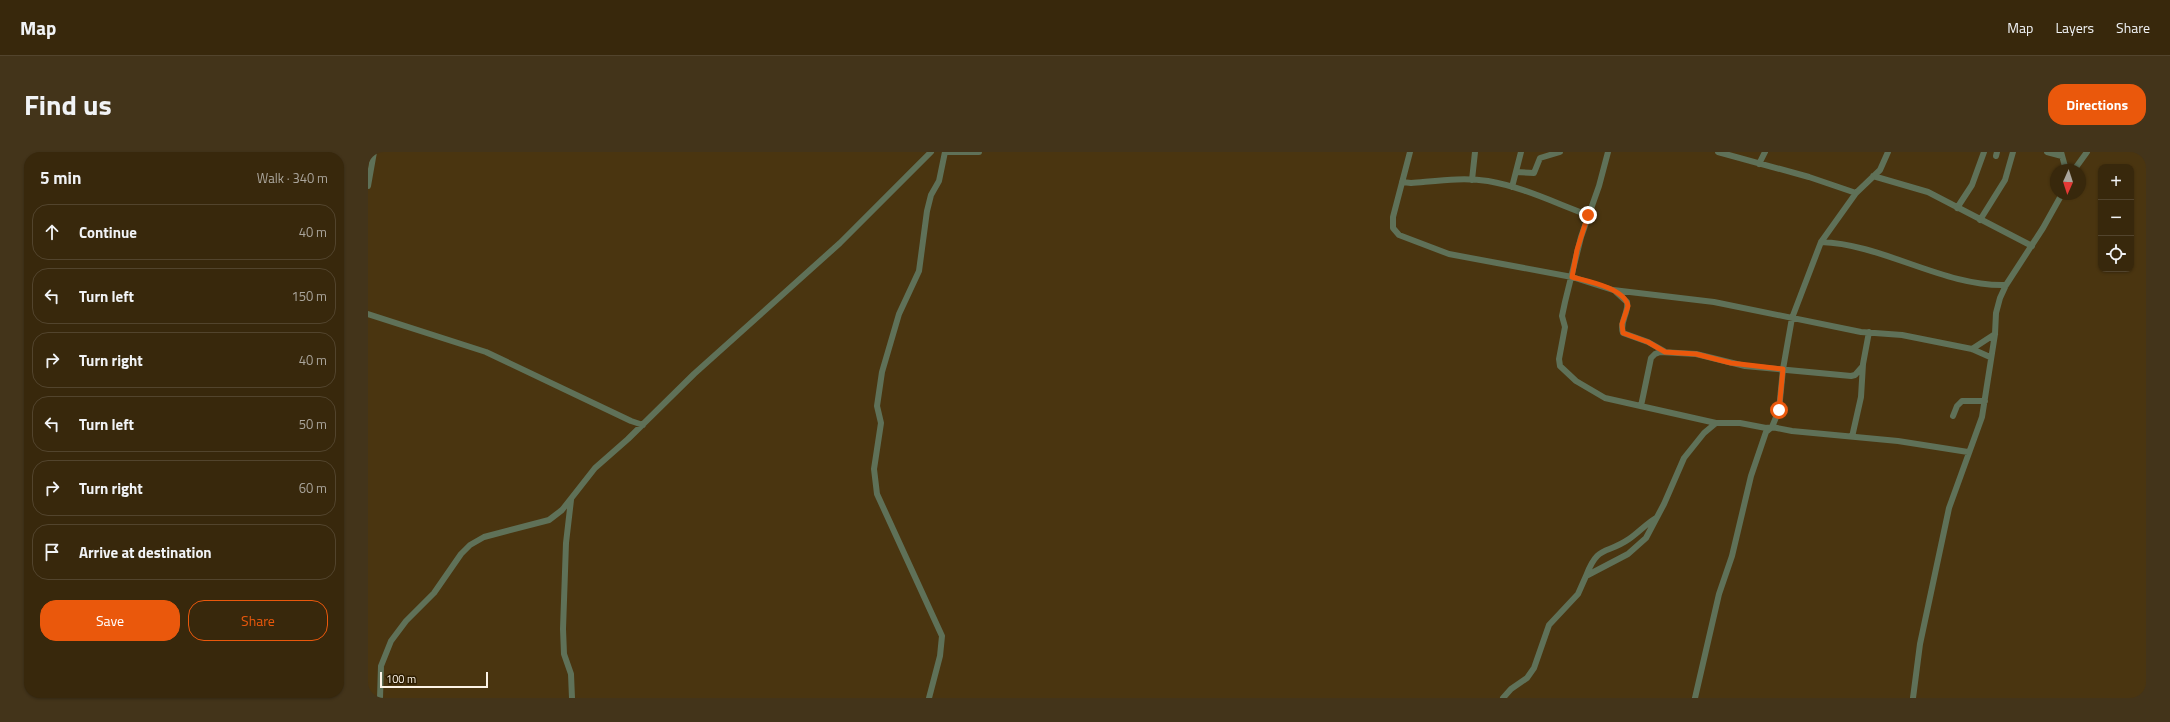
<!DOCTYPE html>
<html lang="en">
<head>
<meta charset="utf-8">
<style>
  body { margin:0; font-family:"Titillium Web",sans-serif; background:#43341a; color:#f1f3f6 }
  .controls { position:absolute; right:12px; top:12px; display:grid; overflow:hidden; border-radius:8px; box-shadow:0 1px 3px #0004 }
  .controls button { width:36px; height:36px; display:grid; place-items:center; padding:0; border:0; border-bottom:1px solid #52442d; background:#38280c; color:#f1f3f6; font:20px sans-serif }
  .compass { position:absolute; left:1682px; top:12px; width:36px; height:36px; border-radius:50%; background:#38280c; box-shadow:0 1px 3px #0004; rotate:183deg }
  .scale { position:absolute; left:12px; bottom:10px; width:108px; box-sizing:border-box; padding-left:4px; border:2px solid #fcf3e6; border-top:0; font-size:11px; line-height:14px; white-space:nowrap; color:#fcf3e6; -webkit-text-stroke:3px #2d1d01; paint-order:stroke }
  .stop { position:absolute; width:12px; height:12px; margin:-9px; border:3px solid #ea580c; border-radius:50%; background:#fff }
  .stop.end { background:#ea580c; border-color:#fff; box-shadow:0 1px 4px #0008 }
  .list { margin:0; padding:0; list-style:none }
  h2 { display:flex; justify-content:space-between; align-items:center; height:52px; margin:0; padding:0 16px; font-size:17px }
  h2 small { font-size:13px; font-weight:400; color:#aba69d }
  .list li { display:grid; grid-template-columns:26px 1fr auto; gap:12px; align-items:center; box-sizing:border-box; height:56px; margin:0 8px 8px; padding:0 8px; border:1px solid #52442d; border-radius:16px }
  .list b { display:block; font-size:15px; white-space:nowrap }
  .list em { font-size:13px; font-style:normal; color:#aba69d }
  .actions { display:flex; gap:8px; padding:12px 16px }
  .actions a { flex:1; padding:9px 0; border:1px solid #ea580c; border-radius:16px; text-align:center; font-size:14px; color:#ea580c }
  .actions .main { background:#ea580c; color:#fff }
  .icon { flex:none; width:22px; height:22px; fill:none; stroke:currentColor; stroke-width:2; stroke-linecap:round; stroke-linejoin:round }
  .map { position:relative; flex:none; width:1778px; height:546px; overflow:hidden; border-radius:16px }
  header { display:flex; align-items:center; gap:24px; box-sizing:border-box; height:56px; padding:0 20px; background:#38280c; border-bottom:1px solid #52442d }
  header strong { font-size:19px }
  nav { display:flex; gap:22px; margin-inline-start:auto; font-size:14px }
  .intro { display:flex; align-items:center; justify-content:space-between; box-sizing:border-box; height:96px; padding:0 24px }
  h1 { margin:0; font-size:28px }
  .button { padding:10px 18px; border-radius:16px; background:#ea580c; color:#fff; font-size:14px; font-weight:700 }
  main { display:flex; gap:24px; padding:0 24px }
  aside { flex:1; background:#38280c; border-radius:16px; box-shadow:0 1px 3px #0004 }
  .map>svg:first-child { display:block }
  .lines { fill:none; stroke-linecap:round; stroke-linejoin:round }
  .street { stroke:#5f7158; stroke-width:6 }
  .route { stroke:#ea580c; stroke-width:5 }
</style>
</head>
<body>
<header>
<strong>Map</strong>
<nav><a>Map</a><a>Layers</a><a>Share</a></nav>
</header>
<div class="intro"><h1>Find us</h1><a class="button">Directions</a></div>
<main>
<aside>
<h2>5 min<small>Walk · 340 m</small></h2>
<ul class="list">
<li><svg class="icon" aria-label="ahead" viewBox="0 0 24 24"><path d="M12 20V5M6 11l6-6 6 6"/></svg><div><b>Continue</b></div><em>40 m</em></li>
<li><svg class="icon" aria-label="left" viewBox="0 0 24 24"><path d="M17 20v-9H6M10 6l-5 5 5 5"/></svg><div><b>Turn left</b></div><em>150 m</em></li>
<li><svg class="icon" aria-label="right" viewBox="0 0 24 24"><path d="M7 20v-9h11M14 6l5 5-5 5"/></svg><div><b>Turn right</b></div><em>40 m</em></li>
<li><svg class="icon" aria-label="left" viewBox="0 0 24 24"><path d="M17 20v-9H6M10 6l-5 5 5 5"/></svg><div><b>Turn left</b></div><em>50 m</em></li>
<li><svg class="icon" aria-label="right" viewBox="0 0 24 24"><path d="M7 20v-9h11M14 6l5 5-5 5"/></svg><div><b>Turn right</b></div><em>60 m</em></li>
<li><svg class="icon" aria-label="arrive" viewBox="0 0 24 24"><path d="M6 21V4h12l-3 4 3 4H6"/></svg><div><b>Arrive at destination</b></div></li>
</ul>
<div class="actions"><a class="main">Save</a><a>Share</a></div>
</aside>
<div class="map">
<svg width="1778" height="546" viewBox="0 0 1778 546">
  <rect width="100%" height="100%" fill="#4a3510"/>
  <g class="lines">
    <path class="street" d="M577,0h34
      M1042,0l-17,65v11l6,7 50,19 123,23 41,13 101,12 147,30 41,3 70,14 18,8
      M1240,0l-9,34 -18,51 -16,65 -3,14 3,11 -6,32 1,7 16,15 29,17 111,25
      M1350,0l91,25 47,16
      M1679,0l15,4
      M1693,0l5,18
      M1628,4l1,-4
      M1391,12l6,-12
      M1706,18l13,-18
      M1148,20l18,1 6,-15 20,-6
      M1505,24l55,16 104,54
      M1104,28l3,-28
      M1034,30l9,1c25,-2 52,-6 77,-2 35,6 67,22 100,34
      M0,34l6,-34
      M1144,35l9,-35
      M1589,56l15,-23 12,-33
      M1612,68l25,-40 8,-28
      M1453,90c62,2 123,45 185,43
      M1247,139l12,11c2,11 -8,20 -4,31l25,9 16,9
      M0,162l118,38 145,69 12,4
      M1604,197l23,-15
      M1273,254l10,-48 4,-4 5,-2 36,2 49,12 106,10 4,-1 7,-8
      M1585,264l4,-10 5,-5h23
      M1484,285l9,-40 2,-33 6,-32
      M203,348l-5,43 -3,86 1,25 7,20 1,24
      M1218,424c12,-32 20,-21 43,-37 10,-7 17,-15 27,-21
      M12,546l1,-32 10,-25 15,-20 28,-28 27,-39 9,-9 14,-8 65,-17 13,-10 33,-42 33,-29 66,-65 146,-131 91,-91
      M561,546l11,-42 2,-20 -65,-142 -3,-25 7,-46 -4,-17 5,-34 17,-58 20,-43 8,-60 4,-16 8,-14 6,-29
      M1135,546l8,-9 16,-11 7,-10 15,-43 29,-31 8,-18 42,-22 18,-16 18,-34 20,-46 20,-25 12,-10h24l26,5 6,-1 7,-17 4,-41 9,-51 29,-76 35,-49 24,-23 8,-18
      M1327,546l24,-104 13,-38 19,-80 15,-44 6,-5 20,4 106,10 70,11
      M1545,546l7,-54 29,-136 33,-91 13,-83 1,-21 4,-15 6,-13 37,-57 19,-34"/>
  </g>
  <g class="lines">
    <path class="route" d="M1220,63l-11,35 -5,27c15,4 53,11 56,29l-6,18 1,9 25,9 17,10 31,2 35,9 52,6 -4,41"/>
  </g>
</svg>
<div class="controls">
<button>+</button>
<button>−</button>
<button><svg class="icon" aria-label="locate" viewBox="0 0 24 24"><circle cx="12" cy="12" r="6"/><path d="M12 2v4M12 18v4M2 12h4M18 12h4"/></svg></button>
</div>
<svg class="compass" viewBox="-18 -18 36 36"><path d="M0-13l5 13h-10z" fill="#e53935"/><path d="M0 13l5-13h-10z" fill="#aba69d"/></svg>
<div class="scale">100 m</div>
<div class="stop" style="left:1411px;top:258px"></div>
<div class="stop end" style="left:1220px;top:63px"></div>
</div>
</main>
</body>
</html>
